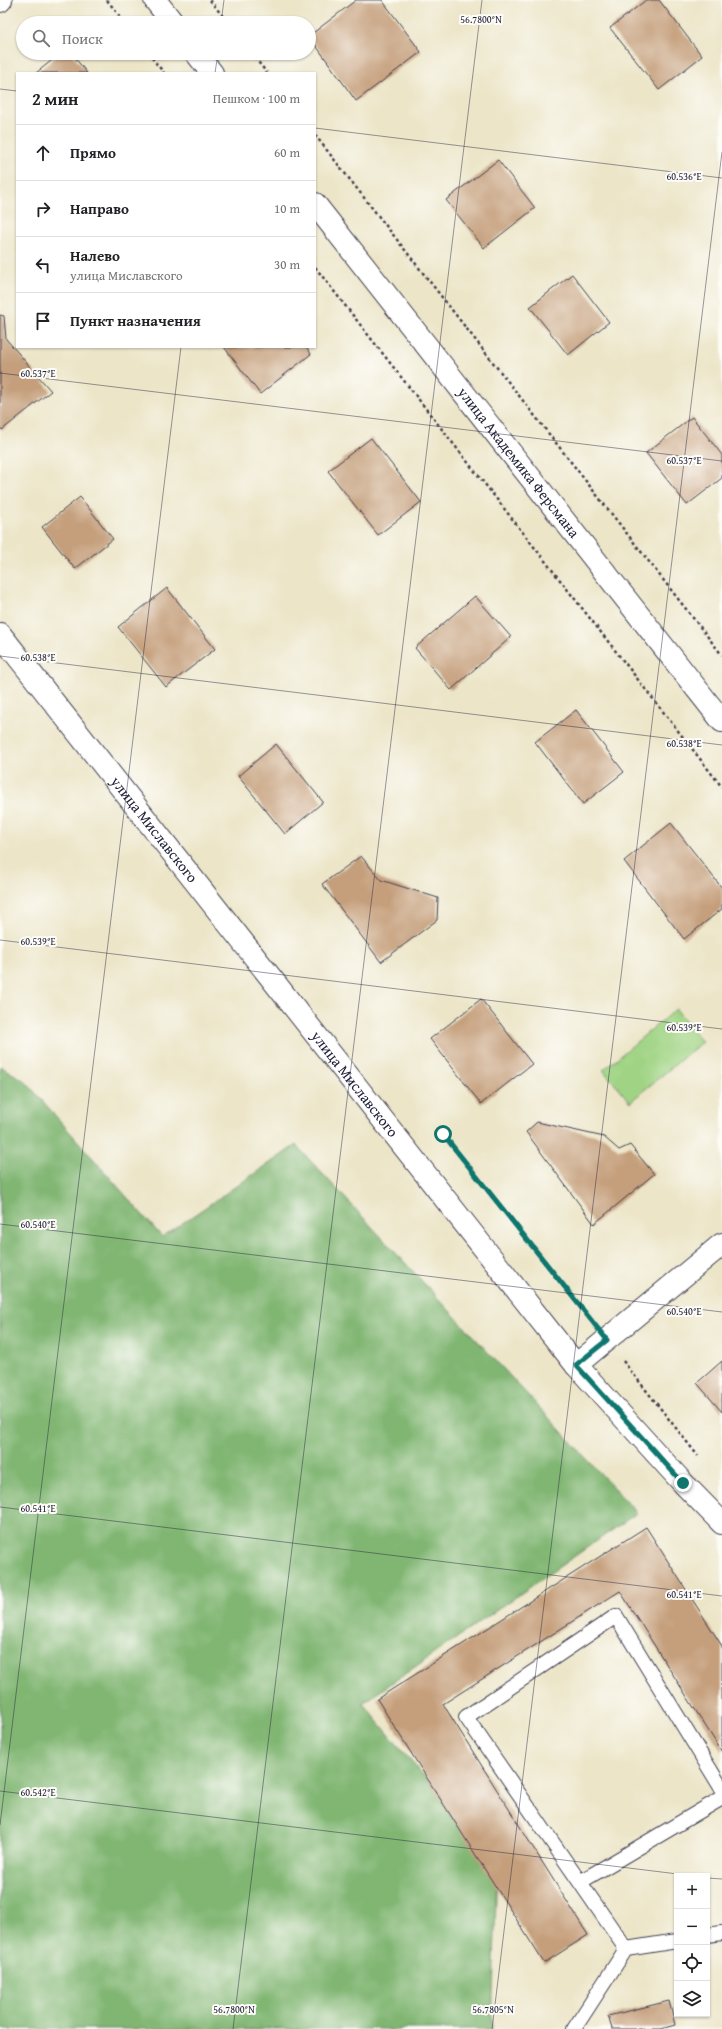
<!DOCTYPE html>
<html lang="ru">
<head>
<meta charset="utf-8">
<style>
  body { margin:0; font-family:"Gentium Book Plus",serif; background:#f2f2f2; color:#202124 }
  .controls { position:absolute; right:12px; bottom:12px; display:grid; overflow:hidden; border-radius:0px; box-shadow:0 1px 3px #0004 }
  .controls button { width:36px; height:36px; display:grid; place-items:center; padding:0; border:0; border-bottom:1px solid #e0e0e0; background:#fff; color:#202124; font:20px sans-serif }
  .stop { position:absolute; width:12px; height:12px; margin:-9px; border:3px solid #0f766e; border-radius:50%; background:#fff }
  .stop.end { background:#0f766e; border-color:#fff; box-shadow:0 1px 4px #0008 }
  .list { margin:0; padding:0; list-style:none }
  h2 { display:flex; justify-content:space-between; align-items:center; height:52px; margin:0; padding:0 16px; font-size:17px }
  h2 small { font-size:13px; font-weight:400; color:#757577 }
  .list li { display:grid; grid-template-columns:26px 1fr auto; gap:12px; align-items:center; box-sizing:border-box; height:56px; padding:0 16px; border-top:1px solid #e0e0e0 }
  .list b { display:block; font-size:15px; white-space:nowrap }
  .list p { margin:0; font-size:13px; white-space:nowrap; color:#757577 }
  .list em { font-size:13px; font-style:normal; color:#757577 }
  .icon { flex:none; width:22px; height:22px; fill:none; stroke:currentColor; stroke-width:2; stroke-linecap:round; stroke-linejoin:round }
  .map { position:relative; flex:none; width:722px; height:2029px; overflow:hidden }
  .search { position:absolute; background:#fff; box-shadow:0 1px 3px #0004; left:16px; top:16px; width:300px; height:44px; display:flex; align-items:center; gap:10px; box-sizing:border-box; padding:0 14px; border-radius:22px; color:#757577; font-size:15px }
  .panel { position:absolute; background:#fff; box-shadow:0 1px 3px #0004; left:16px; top:72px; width:300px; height:276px; border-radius:0px }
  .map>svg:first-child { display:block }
  .green { fill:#a0d484; stroke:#617b60 }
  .forest { fill:#80b672; stroke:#516c56 }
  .building { fill:#c59f7c }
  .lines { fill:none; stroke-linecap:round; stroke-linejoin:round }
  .service-casing { stroke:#403f50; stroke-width:16 }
  .minor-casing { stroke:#403f50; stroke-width:24 }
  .path { stroke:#403f50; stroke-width:2.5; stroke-dasharray:3 3; stroke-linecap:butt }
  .service { stroke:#fff; stroke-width:14 }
  .minor { stroke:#fff; stroke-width:22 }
  .route { stroke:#0f766e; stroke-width:5 }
  .ticks { fill:none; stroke:#22223b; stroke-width:1; stroke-opacity:0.45 }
  .labels { text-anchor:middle; stroke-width:4; stroke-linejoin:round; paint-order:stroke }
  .street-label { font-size:15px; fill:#22223b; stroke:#fdfcf7 }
  .ticks-label { font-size:10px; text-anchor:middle; fill:#22223b; stroke:#fdfcf7; stroke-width:4; stroke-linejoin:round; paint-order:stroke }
</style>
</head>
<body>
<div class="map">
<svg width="722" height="2029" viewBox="0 0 722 2029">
  <rect width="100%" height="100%" fill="#fdfcf7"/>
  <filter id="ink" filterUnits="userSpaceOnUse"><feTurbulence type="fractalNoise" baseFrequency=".025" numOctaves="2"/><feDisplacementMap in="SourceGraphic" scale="8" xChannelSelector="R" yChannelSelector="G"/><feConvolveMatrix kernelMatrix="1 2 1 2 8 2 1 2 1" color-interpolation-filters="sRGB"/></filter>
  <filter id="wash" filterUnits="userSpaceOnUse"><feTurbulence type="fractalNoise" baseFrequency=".012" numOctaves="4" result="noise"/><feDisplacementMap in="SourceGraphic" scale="16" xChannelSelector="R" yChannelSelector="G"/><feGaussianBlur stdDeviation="0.9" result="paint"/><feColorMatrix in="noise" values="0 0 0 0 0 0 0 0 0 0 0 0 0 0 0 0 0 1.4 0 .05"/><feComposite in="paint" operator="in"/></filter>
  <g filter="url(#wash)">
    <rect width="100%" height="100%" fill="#ece5c8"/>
    <path class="green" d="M676,1009l26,33 -72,60 -27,-32z"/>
    <path class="forest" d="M0,1066l25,15 137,156 134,-92 341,368 -274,190 134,162 -5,164h-492z"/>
    <g id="blocks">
      <path class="building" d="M356,0h26l39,52 -65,49 -47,-65z
        M646,0h13l43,56 -43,34 -49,-62z
        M61,53h10l16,20h-51z
        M498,160l37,48 -51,40 -38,-48z
        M572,274l37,48 -41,33 -38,-48z
        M0,315l4,1 2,23 45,52 -49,39 -2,-3z
        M224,347h82l5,7 -51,40z
        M692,417l30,38v23l-35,27 -41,-52z
        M371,438l50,64 -43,33 -50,-64z
        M80,497l33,42 -38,30 -33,-42z
        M167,588l48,61 -49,38 -48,-60z
        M475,596l36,41 -60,53 -36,-42z
        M576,710l48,62 -41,32 -48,-62z
        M276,744l47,58 -38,32 -47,-58z
        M671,823l51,65v21l-38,30 -60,-78z
        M361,856l20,24 57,18 -1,22 -56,42 -59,-78z
        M481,999l51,65 -51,40 -51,-65z
        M537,1122l67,15 15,13 11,-5 24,29 -60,50 -68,-92z
        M722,1361v51l-25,-29z
        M646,1527l76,119v106l-102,-161 -177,113 145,231 -44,28 -167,-264z
        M669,2001l6,24 -14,4h-49l-4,-13z"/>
    </g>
  </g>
  <g filter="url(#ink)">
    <use href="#blocks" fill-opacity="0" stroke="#403f50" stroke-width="1"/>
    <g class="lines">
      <g class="service-casing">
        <path id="service" d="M580,1882l142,-84
          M707,1935l15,-2
          M626,1949l-160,-232 150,-101 106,173
          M574,2029l52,-80 51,-8"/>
      </g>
      <g class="minor-casing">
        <g id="minor">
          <path d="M155,0l18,23"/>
          <path d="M0,1l1,-1"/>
          <path d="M196,53l16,20"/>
          <path id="s1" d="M315,204l407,517"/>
          <path id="s2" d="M0,634l576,731 107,118 39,40"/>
          <path d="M576,1365l146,-121"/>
        </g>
      </g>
      <path class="path" d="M107,0l18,23
        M210,0l18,23
        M148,53l16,20
        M251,53l16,20
        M315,135l407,520
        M315,267l407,520
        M443,1134l147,185
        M623,1361l75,95"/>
      <use href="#service" class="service"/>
      <use href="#minor" class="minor"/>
    </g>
  </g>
  <g class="lines" filter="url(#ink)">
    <path class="route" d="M443,1134l164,206 -31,25 107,118"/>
  </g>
  <path class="ticks" d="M221,23l3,-23M215,73l3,-20M0,89l17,2M315,128l407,50M0,373l722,88M0,656l722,89M0,940l722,89M0,1224l722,88M0,1507l722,89M0,1791l694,85M0,1825l181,-1478M707,1878l15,1M233,2029l249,-2029M492,2029l230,-1877"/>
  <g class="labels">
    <g class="street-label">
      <text dy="5" stroke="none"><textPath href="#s1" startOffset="329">улица Академика Ферсмана</textPath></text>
      <text dy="5" stroke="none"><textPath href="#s2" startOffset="249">улица Миславского</textPath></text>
      <text dy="5" stroke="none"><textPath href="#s2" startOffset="573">улица Миславского</textPath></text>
    </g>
  </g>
  <g class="ticks-label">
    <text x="481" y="23">56.7800°N</text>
    <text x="684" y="180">60.536°E</text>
    <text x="38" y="377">60.537°E</text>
    <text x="684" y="464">60.537°E</text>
    <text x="38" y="661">60.538°E</text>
    <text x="684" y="747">60.538°E</text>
    <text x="38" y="945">60.539°E</text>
    <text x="684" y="1031">60.539°E</text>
    <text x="38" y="1228">60.540°E</text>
    <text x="684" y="1315">60.540°E</text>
    <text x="38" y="1512">60.541°E</text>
    <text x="684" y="1598">60.541°E</text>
    <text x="38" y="1796">60.542°E</text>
    <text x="234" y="2013">56.7800°N</text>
    <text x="493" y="2013">56.7805°N</text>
  </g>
</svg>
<div class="controls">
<button>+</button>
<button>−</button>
<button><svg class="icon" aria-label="locate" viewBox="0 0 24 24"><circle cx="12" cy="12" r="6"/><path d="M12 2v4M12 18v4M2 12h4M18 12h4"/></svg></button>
<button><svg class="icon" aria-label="layers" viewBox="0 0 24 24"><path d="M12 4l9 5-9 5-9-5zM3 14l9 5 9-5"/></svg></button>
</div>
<div class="stop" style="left:443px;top:1134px"></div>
<div class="stop end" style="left:683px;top:1483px"></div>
<div class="search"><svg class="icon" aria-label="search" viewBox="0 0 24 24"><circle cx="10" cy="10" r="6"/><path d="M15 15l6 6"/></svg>Поиск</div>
<section class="panel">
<h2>2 мин<small>Пешком · 100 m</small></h2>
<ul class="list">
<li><svg class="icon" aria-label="ahead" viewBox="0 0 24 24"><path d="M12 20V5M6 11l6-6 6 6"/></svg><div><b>Прямо</b></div><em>60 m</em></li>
<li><svg class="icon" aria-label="right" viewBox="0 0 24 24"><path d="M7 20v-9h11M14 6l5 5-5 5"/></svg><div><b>Направо</b></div><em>10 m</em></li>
<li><svg class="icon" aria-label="left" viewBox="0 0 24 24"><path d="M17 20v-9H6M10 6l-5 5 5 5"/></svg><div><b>Налево</b><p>улица Миславского</p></div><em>30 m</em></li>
<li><svg class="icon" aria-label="arrive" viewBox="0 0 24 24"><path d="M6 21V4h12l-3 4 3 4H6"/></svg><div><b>Пункт назначения</b></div></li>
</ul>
</section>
</div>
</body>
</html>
